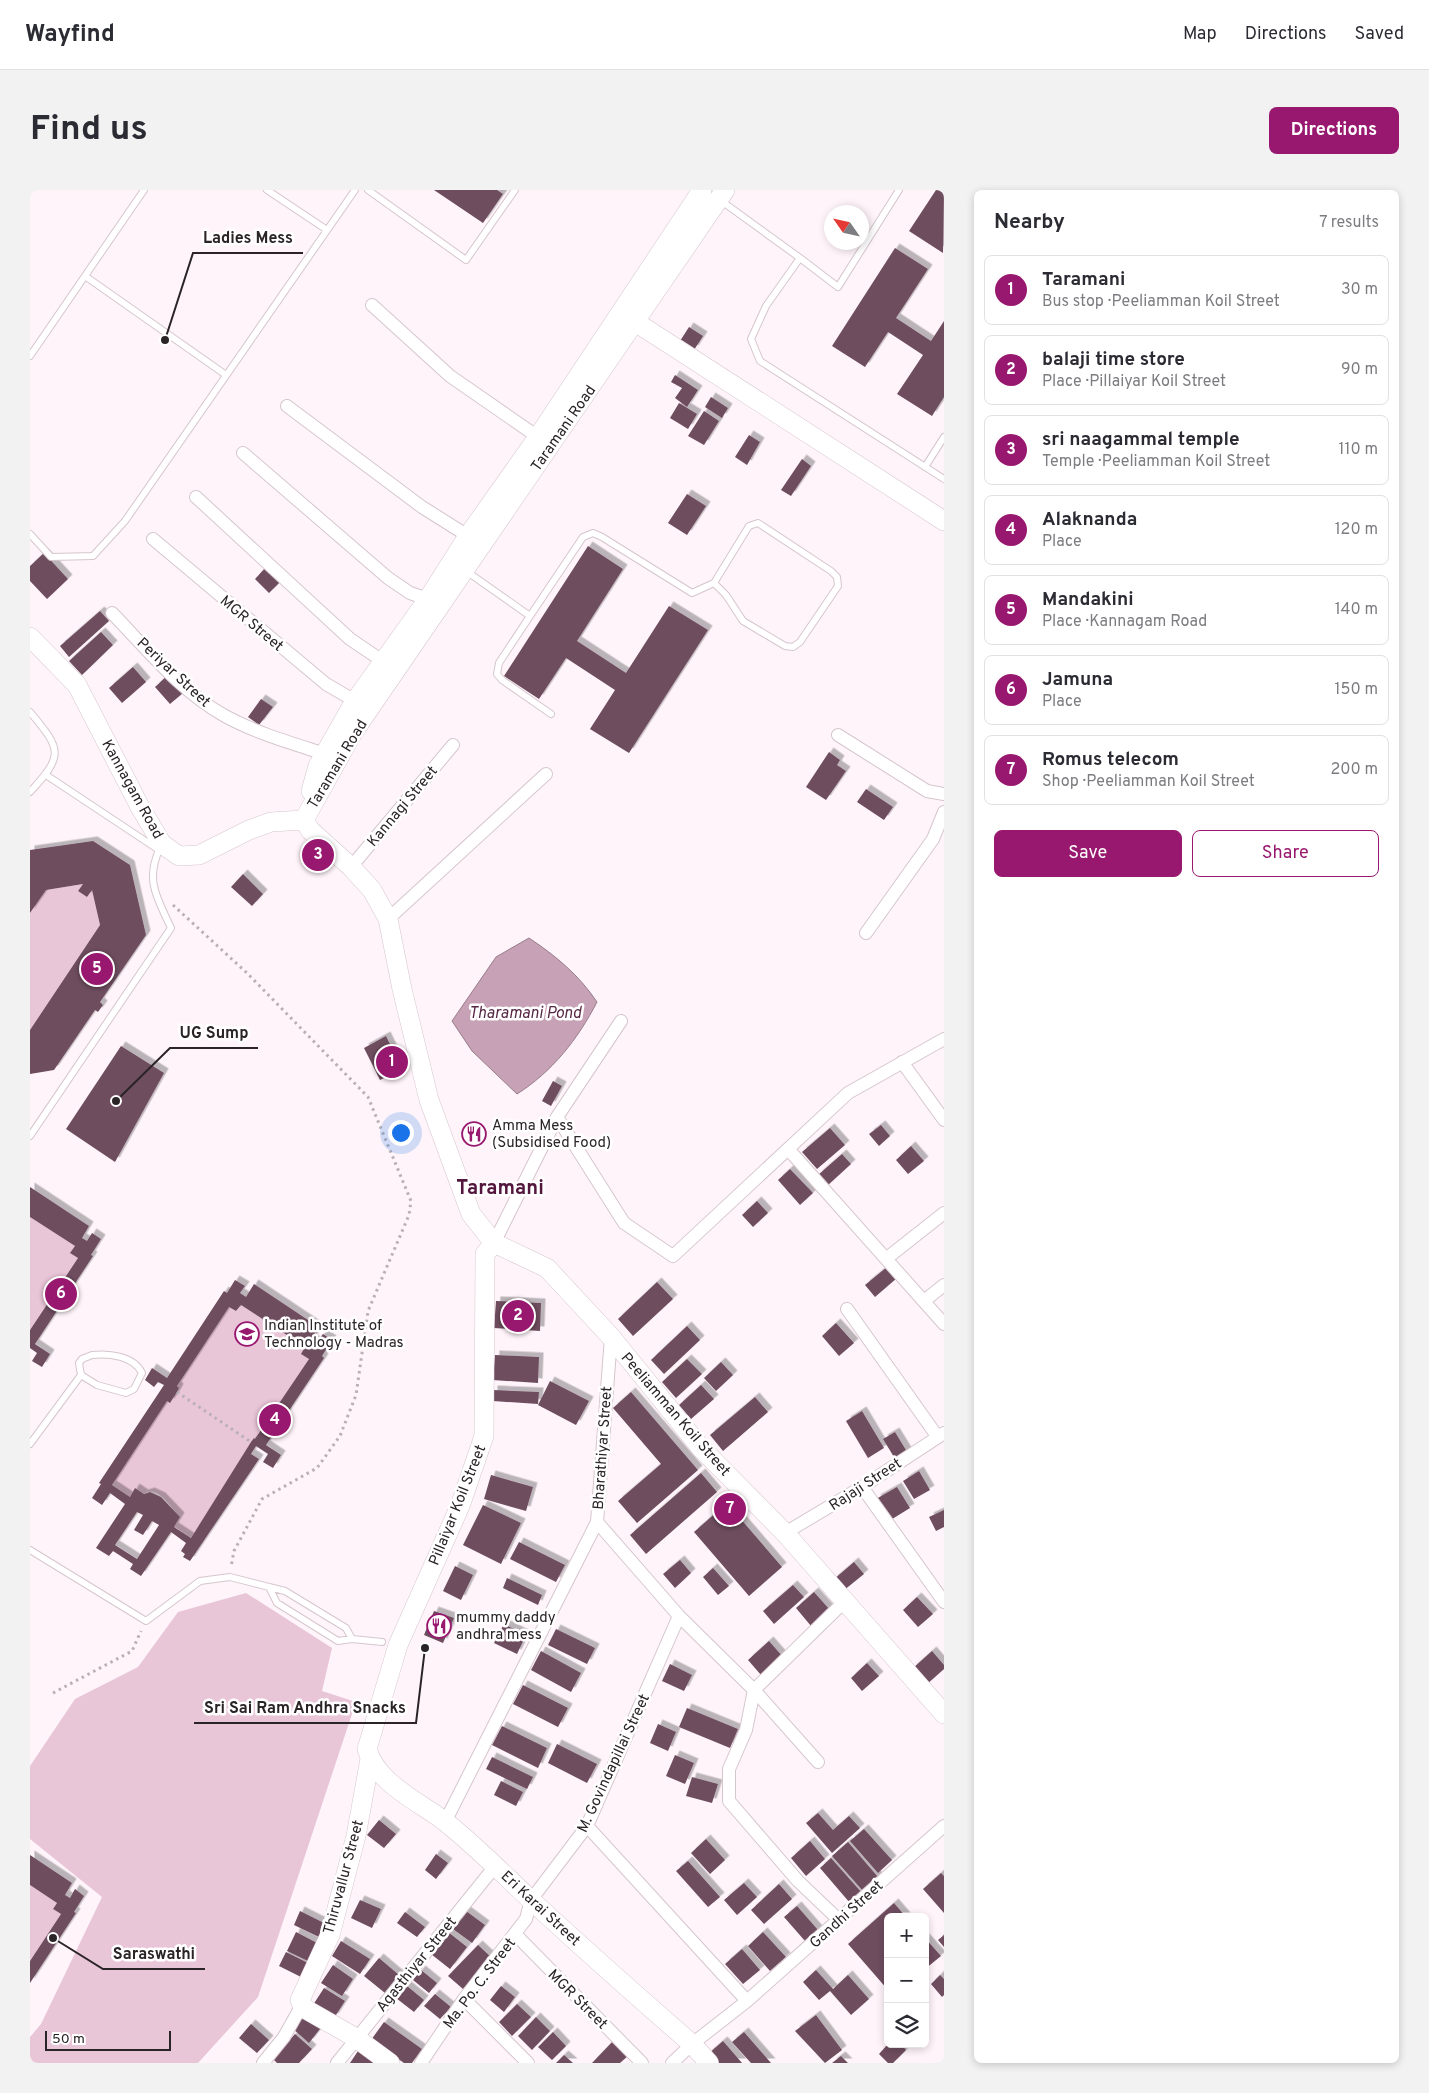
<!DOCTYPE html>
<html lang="en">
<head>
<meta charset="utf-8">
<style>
  body { margin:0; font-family:Overpass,sans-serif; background:#f2f2f3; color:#2b2b33 }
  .controls { position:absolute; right:15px; bottom:15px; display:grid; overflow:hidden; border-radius:8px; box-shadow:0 2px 8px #0003 }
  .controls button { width:45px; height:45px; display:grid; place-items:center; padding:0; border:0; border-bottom:1px solid #e1e1e2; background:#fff; color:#2b2b33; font:25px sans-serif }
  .compass { position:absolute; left:794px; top:15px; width:45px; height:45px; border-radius:50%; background:#fff; box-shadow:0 2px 8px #0003; rotate:304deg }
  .scale { position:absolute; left:15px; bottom:12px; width:126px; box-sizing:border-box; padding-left:5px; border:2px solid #2a2427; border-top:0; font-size:14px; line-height:18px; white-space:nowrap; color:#2a2427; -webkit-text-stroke:4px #fff; paint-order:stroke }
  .you { position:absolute; left:370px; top:942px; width:18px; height:18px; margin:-12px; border:4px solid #fff; border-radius:50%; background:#1a73e8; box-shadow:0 0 0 8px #1a73e833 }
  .badge { display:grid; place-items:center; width:32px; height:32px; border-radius:50%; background:#98186f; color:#fff; font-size:16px; font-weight:700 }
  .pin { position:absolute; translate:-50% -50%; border:2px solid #fff; box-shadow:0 1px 5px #0006 }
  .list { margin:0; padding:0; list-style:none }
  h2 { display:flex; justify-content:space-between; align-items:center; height:65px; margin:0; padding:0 20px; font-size:21px }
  h2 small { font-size:16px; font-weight:400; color:#7c7c81 }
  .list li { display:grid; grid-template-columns:32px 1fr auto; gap:15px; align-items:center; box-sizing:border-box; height:70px; margin:0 10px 10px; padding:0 10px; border:1px solid #e1e1e2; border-radius:8px }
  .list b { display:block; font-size:19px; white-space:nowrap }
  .list p { margin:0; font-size:16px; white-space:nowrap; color:#7c7c81 }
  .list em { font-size:16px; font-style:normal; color:#7c7c81 }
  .actions { display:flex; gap:10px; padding:15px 20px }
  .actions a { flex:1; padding:11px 0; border:1px solid #98186f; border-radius:8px; text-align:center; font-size:18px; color:#98186f }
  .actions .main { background:#98186f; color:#fff }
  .icon { flex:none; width:28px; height:28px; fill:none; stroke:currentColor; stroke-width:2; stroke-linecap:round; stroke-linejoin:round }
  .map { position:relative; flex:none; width:914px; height:1873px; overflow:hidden; border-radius:8px }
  header { display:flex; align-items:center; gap:30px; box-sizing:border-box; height:70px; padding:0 25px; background:#fff; border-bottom:1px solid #e1e1e2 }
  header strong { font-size:24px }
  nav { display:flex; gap:28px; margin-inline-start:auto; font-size:18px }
  .intro { display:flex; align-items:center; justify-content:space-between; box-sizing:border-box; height:120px; padding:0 30px }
  h1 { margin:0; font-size:35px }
  .button { padding:12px 22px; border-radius:8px; background:#98186f; color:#fff; font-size:18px; font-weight:700 }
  main { display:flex; gap:30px; padding:0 30px }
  aside { flex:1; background:#fff; border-radius:8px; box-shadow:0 2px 8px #0003 }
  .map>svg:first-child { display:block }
  .green { fill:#e9c5d8 }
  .water { fill:#c7a1b5; stroke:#987c8a }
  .building { fill:#6e4d5f; fill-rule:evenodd; filter:url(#shadow) }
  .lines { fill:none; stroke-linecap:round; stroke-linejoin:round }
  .lane-casing { stroke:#d6c6ce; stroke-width:8 }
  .street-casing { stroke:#d6c6ce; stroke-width:14 }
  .secondary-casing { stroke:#d6c6ce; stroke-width:20 }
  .path { stroke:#b9b0b5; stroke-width:3; stroke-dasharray:2.5 4; stroke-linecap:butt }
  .lane { stroke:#fff; stroke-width:6 }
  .street { stroke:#fff; stroke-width:12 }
  .secondary { stroke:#fff; stroke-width:19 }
  .labels { text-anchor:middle; stroke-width:5; stroke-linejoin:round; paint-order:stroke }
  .street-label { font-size:15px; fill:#2a2427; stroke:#fff }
  .poi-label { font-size:15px; fill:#2a2427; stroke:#fff; text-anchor:start }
  .water-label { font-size:16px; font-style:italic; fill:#572643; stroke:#fff }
  .district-label { font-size:20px; font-weight:bold; fill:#53173d; stroke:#fff }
  .leader { fill:none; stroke:#2a2427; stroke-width:2 }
  .callout-dot { fill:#2a2427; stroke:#fff; stroke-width:2 }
  .callout-label { font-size:16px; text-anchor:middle; font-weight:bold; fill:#2a2427; stroke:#fff; stroke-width:5; stroke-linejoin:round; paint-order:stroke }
</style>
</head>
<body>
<header>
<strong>Wayfind</strong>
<nav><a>Map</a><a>Directions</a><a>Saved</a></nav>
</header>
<div class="intro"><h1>Find us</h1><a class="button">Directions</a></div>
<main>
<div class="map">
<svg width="914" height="1873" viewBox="0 0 914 1873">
  <defs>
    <filter id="shadow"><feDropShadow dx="4.5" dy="-4.5" stdDeviation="0" flood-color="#0004"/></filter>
  </defs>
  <rect width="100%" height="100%" fill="#fef4f9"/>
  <path class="green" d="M53,694l-5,7 9,6 5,-7 8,35 -70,105v-117l16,-23z
    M0,1027l45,29 -4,7 7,5 -48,72z
    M211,1115l64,42 4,12 -118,179 -17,-11 6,-10c-7,-5 -21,-34 -36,-23l-9,-6 -5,9 -18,-12 55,-84 3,1 9,-14 -2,-2 52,-79 7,4z
    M216,1403l86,55 -10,43 34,11 -98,295 -60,66h-168v-26l11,-13 61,-127 -72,-58v-73l45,-67 63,-32 40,-55z
    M0,1695l27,18 -4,6 8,5 -31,47z"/>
  <path class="water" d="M499,748c27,18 50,37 68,64 -19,37 -45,70 -80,92l-45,-43 -20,-30 44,-64z"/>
  <path class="building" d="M404,0h63l6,4 -20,29z
    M906,0h8l-1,63 -34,-22z
    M865,58l33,21 -32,49 35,23 13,-20v76l-12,19 -35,-22 26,-39 -35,-23 -23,35 -33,-21z
    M659,137l14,9 -9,14 -14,-9z
    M645,185l23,15 -11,17 -12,-9 7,-10 -11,-6z
    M681,207l17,11 -6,10 -17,-11z
    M649,213l18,11 -9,15 -18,-11z
    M674,221l15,10 -15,24 -16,-9z
    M719,245l11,7 -13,23 -12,-8z
    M772,269l9,7 -20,30 -10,-6z
    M657,304l19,12 -19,29 -19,-12z
    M558,356l35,23 -46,72 49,32 43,-67 39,24 -79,123 -39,-24 25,-39 -49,-32 -27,41 -35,-23z
    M14,363l24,26 -21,20 -17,-18v-15z
    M237,376l15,14 -13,13 -14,-14z
    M70,421l9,10 -40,36 -9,-11z
    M71,442l12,13 -31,30 -13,-14z
    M103,477l13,15 -24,21 -13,-15z
    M138,485l15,18 -13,11 -15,-17z
    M231,509l12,8 -14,18 -11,-8z
    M799,562l11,8 -3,5 9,6 -20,29 -20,-13z
    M836,599l27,18 -9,13 -27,-18z
    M63,651l37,24 16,70 -46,67 3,3 -5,7 -3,-2 -41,60 -24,4v-44l70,-105 -8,-35 -5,7 -9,-6 5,-7 -37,6 -16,23v-63z
    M283,652l19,14 -10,11 -17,-14z
    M213,684l20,20 -11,12 -21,-19z
    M356,846l16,33 -22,11 -16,-32z
    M91,856l43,27 -49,89 -49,-33z
    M523,891l9,5 -11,20 -9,-5z
    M851,935l9,11 -11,10 -10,-12z
    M800,938l15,17 -28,24 -15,-17z
    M881,956l13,15 -16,13 -12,-14z
    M812,964l9,10 -24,22 -9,-11z
    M760,979l23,24 -13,12 -22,-25z
    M0,997l59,39 -7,12 5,3 5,-8 9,6 -10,16 2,1 -58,88 15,10 -8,13 -10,-6 5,-8 -7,-5v-18l48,-72 -8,-5 5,-7 -45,-29z
    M727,1011l11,12 -15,14 -11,-12z
    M857,1077l10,11 -22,19 -10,-12z
    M205,1090l10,6 -5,7 6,4 8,-13 66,44 -7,11 4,3 6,-8 9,6 -10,16 2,2 -58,87 15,10 -8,13 -10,-6 5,-8 -12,-8 -5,8 8,5 -69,102 -7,-4 2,-3 -4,-3 5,-8 -15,-11 -30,44 -11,-7 3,-5 -20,-13 -4,5 -13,-8 29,-44 -15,-11 -8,12 -10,-7 9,-14 -2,-1 65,-98 -6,-3 -4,5 -9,-7 7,-12 15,10 57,-87 3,2zM211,1115l64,42 -4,7 8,5 -54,80 -1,-1 -3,4 -60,96 -17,-11 6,-10 -19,-20 -11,-5 -6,2 -9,-6 -5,9 -18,-12 55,-84 3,2 7,-11 2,-4 -2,-2 52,-79 7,4zM107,1322l6,3 -9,15 9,5 9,-14 7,4 -22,34 -22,-14z
    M627,1092l16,17 -40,37 -15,-17z
    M466,1111l45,2 -1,28 -46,-3z
    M806,1133l18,20 -15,13 -17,-20z
    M657,1136l13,14 -36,34 -13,-14z
    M465,1165l44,2 -1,26 -45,-3z
    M657,1169l15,15 -26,24 -14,-16z
    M691,1172l12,13 -17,16 -12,-13z
    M520,1191l39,20 -13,24 -38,-20z
    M671,1195l13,14 -23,20 -12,-14z
    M463,1200l46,2 -1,12 -45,-3z
    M601,1202l67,78 -61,53 -19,-22 43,-37 -48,-56z
    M725,1207l13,15 -45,39 -13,-16z
    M832,1221l22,37 -16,10 -22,-37z
    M865,1242l14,23 -12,7 -14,-23z
    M889,1281l11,19 -16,9 -11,-18z
    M671,1283l16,19 -71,62 -16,-19z
    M461,1285l42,12 -7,24 -42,-12z
    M867,1297l13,21 -21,13 -13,-22z
    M697,1313l55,64 -33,29 -55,-64z
    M453,1315l38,18 -20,41 -38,-19z
    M914,1320v17l-8,4 -7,-14z
    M489,1352l46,23 -9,17 -46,-23z
    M650,1370l11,13 -16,15 -12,-14z
    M824,1372l10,12 -21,17 -10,-11z
    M425,1376l18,9 -12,25 -18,-9z
    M683,1378l16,18 -11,9 -15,-18z
    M477,1388l35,17 -4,10 -35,-17z
    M763,1395l11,12 -30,27 -11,-13z
    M784,1402l16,18 -19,16 -15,-18z
    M887,1407l16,17 -15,13 -15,-17z
    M404,1421l20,7 -11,25 -19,-8z
    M474,1434l22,11 -9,19 -23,-11z
    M526,1439l39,19 -8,16 -39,-19z
    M739,1451l14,16 -22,18 -13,-15z
    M511,1461l40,22 -10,19 -40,-22z
    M902,1461l12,14v4l-18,16 -14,-16z
    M837,1473l12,13 -17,15 -11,-13z
    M640,1474l22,11 -8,16 -22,-10z
    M493,1495l45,23 -10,19 -45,-23z
    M657,1518l51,21 -8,19 -51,-21z
    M628,1534l18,8 -8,19 -18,-8z
    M472,1536l45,22 -9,20 -46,-23z
    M527,1554l40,20 -10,19 -39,-20z
    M645,1565l19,8 -9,21 -19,-8z
    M462,1567l41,20 -6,12 -41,-20z
    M662,1587l26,7 -6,19 -26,-7z
    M471,1591l22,11 -7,14 -22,-11z
    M788,1623l15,17 16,-14 11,12 -28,25 -26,-30z
    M349,1630l17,14 -12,14 -17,-13z
    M834,1639l28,31 -14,13 -28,-32z
    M676,1649l19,21 -15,14 -19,-21z
    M780,1651l15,18 -19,17 -15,-18z
    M818,1652l30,35 -15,14 -31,-35z
    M406,1664l12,9 -12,16 -11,-9z
    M0,1665l42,28 -7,12 5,3 5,-9 9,7 -10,16 2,1 -46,70v-22l31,-47 -8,-5 4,-6 -27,-18z
    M801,1668l31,35 -12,10 -30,-35z
    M658,1671l32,36 -12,10 -32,-36z
    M911,1683l3,3v37l-21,-24z
    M714,1693l13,14 -20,18 -13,-15z
    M749,1694l13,15 -28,25 -13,-14z
    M330,1710l21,9 -9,19 -21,-10z
    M864,1713l12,14h-18v73l-40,-46z
    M767,1716l21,24 -13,11 -21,-24z
    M270,1721l26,13 -7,13 -25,-12z
    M436,1721l19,14 -13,18 -19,-14z
    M375,1722l20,15 -8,10 -20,-14z
    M266,1742l23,12 -9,18 -23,-11z
    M418,1742l19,15 -17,22 -19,-15z
    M733,1742l23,25 -16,14 -22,-25z
    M914,1745v12l-6,-7z
    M895,1748l16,18 -16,13z
    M311,1751l29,18 -10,15 -28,-18z
    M448,1755l14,13 -29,31 -15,-13z
    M712,1759l18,21 -17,14 -18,-20z
    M256,1762l24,12 -7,14 -24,-12z
    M349,1768l20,17 -14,18 -21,-17z
    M303,1775l20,14 -11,17 -21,-13z
    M391,1780l16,13 -8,10 -16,-13z
    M786,1780l17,19 15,-14 21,24 -18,16 -21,-24 -11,9 -16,-18z
    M910,1785l4,4v16l-2,2 -11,-13z
    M377,1796l17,14 -10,12 -18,-14z
    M471,1796l14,11 -11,15 -14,-12z
    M294,1798l21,13 -11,17 -21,-13z
    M405,1804l16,13 -11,12 -16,-13z
    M487,1814l14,13 -19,19 -13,-14z
    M276,1821l17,14 -14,18 -17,-15z
    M786,1825l26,35 -17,13 -30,-32z
    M506,1827l14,14 -18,19 -14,-14z
    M354,1832l38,27 -10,14h-8l-33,-23z
    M221,1834l18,16 -12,13 -18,-15z
    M523,1842l13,14 -14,14 -14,-13z
    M714,1842l27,31h-20l-19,-21z
    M265,1844l17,15 -13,14h-22l-4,-4z
    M584,1850l15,15 -9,8h-28z
    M693,1851l19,22h-26l-8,-9z
    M858,1854h13l5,6 -13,13h-5l-9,-9z
    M330,1858l14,15h-24z
    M534,1865l9,8h-17z
    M811,1866l7,7h-16z"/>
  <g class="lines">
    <g class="lane-casing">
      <path id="lane" d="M237,0l60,40
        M338,0l98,70 49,-70
        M690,10l80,58 -34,48 -15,33 9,22 184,118
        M770,68l38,29 61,-97
        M55,86l141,99
        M0,166l114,-166
        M895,277l19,-30
        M0,344l21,23 42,-1 32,-35 230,-331
        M436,381l64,45 -31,47 -2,11 5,6 49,34
        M500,426l53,-79 10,-4 9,4 90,56 22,-10 12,12 17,26 42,25 8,1 7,-5 38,-56 -1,-9 -6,-6 -73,-48 -9,3 -35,57
        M0,522c32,38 34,43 0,80
        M0,946l141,-208c-13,-29 -26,-46 -12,-78l-113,-75
        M62,1165c17,-2 42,1 50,18l-8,16 -8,4 -29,-8 -16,-10 -2,-12 3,-4z
        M0,1254l51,-69
        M0,1360l116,71 54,-40 30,-4 39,10
        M322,1449l-6,-11 -61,-37 -16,-4 8,16 61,38 14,-2 30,3"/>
    </g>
    <g class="street-casing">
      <path id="street" d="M342,115l78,71 88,61
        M257,216l135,101 46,29
        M213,263l145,125 22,15 18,6
        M166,307l154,142 34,23
        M123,349l173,145 29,17
        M82,423c35,36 69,79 113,103 31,17 66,27 100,38
        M808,545l89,56 17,3
        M321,677l102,-122
        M358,729l158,-145
        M836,743l67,-94 11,-27
        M872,872l42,58
        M527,927l67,106 49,33 175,-163 96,-54
        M759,960l155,174
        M464,1053l63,-126 64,-96
        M857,1068l57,-45
        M894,1111l20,-16
        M817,1119l90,127
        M832,1297l82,115
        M567,1332l82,94 75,74 64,72
        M755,1343l77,-46 82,-54
        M415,1632l152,-300 14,-185
        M557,1636l160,175
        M809,1730l-41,-39 -69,-80v-32l17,-39 8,-40 91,-89
        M485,1744l127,129
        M434,1809l64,64
        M233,1873l21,-26 18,-32
        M307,1873l159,-198
        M391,1873l43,-64 62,-80 5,-19 56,-74 92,-210
        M642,1873l20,-19 55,-43 197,-175"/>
    </g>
    <g class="secondary-casing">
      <path id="secondary" d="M596,126l318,205
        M0,447l47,48 63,122 22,37 17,12 20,-1 50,-25 22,-8 33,-2
        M281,601l7,-25 37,-65 73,-102 40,-63 70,-99 164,-247
        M274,630l6,10 41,37 21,23 16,29 14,70 27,111 42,114 23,29 53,25 64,69 90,111 84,85 159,181
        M274,630l48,-86 373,-544
        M464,1053l-9,11 -1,182 -24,70 -62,139 -31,104c9,33 50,52 76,71 32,25 60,54 90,82 52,48 105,95 159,142l17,19
        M340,1569l-14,77 -26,99 -30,65 2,5 5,5 49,28 34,25"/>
    </g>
    <path class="path" d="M143,715l75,69 120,123 43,104 -2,14 -41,96 -12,84 -16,41 -23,32 -55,31 -28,52 -3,16
      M147,1202l74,50
      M23,1503l79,-42 9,-20"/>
    <use href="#lane" class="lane"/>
    <use href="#street" class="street"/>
    <use href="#secondary" class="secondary"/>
  </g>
  <defs>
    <g id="restaurant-ring" transform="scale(1.25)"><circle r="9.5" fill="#fff" stroke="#98186f" stroke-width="1.5"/><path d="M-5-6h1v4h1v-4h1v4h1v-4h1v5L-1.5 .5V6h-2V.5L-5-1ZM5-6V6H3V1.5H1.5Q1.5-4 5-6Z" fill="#98186f"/></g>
    <g id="university-ring" transform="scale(1.25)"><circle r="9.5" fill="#fff" stroke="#98186f" stroke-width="1.5"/><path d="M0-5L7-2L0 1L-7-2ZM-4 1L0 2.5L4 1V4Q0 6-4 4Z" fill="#98186f"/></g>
  </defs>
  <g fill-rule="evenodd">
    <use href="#restaurant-ring" x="444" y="944"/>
    <use href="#university-ring" x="217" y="1144"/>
    <use href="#restaurant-ring" x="409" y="1436"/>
  </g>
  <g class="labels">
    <g class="street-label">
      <text transform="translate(533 238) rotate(-55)" y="5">Taramani Road</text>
      <text transform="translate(222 433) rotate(40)" y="5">MGR Street</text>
      <text transform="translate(144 482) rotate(43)" y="5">Periyar Street</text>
      <text transform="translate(307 574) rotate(-59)" y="5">Taramani Road</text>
      <text transform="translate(103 599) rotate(61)" y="5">Kannagam Road</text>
      <text transform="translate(372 616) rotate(-50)" y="5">Kannagi Street</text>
      <text transform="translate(646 1224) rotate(49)" y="5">Peeliamman Koil Street</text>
      <text transform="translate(572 1258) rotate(-86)" y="5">Bharathiyar Street</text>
      <text transform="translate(835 1294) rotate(-33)" y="5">Rajaji Street</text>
      <text transform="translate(427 1315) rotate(-68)" y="5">Pillaiyar Koil Street</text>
      <text transform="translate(583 1573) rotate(-65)" y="5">M. Govindapillai Street</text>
      <text transform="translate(313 1687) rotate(-75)" y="5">Thiruvallur Street</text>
      <text transform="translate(511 1718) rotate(43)" y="5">Eri Karai Street</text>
      <text transform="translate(816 1724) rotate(-42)" y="5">Gandhi Street</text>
      <text transform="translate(386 1774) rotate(-51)" y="5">Agasthiyar Street</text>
      <text transform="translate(449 1793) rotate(-53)" y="5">Ma. Po. C. Street</text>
      <text transform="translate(548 1809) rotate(45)" y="5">MGR Street</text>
    </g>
    <g class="poi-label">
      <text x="462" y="940">Amma Mess<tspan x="462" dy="17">(Subsidised Food)</tspan></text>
      <text x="234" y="1140">Indian Institute of<tspan x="234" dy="17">Technology - Madras</tspan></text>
      <text x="426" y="1432">mummy daddy<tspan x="426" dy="17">andhra mess</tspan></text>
    </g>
    <g class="water-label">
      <text x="495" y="828">Tharamani Pond</text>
    </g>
    <g class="district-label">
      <text x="470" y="1004">Taramani</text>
    </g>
  </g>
  <path class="leader" d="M135 150L163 63H273M86 911L140 858H228M395 1458L386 1533H164M23 1748L73 1779H175"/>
  <g class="callout-dot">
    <circle cx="135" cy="150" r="5"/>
    <circle cx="86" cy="911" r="5"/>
    <circle cx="395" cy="1458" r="5"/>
    <circle cx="23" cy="1748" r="5"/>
  </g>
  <g class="callout-label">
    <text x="218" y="53">Ladies Mess</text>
    <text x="184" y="848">UG Sump</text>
    <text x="275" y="1523">Sri Sai Ram Andhra Snacks</text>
    <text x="124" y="1769">Saraswathi</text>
  </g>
</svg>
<div class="controls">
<button>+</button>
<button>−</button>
<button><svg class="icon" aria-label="layers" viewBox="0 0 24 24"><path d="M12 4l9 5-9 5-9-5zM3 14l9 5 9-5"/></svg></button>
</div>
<svg class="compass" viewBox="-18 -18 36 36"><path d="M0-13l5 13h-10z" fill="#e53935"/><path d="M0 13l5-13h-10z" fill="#7c7c81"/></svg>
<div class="scale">50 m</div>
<div class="you"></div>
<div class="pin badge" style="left:362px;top:872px">1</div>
<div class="pin badge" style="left:488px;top:1126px">2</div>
<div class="pin badge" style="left:288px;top:665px">3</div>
<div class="pin badge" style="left:245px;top:1230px">4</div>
<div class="pin badge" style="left:67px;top:779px">5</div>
<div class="pin badge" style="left:31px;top:1104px">6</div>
<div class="pin badge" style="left:700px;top:1319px">7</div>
</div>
<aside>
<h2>Nearby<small>7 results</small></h2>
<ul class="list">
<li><span class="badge">1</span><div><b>Taramani</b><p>Bus stop · Peeliamman Koil Street</p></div><em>30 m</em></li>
<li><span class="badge">2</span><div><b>balaji time store</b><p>Place · Pillaiyar Koil Street</p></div><em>90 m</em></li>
<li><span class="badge">3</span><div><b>sri naagammal temple</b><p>Temple · Peeliamman Koil Street</p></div><em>110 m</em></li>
<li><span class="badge">4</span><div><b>Alaknanda</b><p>Place</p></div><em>120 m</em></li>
<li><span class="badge">5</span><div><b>Mandakini</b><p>Place · Kannagam Road</p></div><em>140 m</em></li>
<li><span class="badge">6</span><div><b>Jamuna</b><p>Place</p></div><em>150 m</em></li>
<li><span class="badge">7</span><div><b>Romus telecom</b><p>Shop · Peeliamman Koil Street</p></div><em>200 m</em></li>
</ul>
<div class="actions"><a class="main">Save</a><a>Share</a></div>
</aside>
</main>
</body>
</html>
